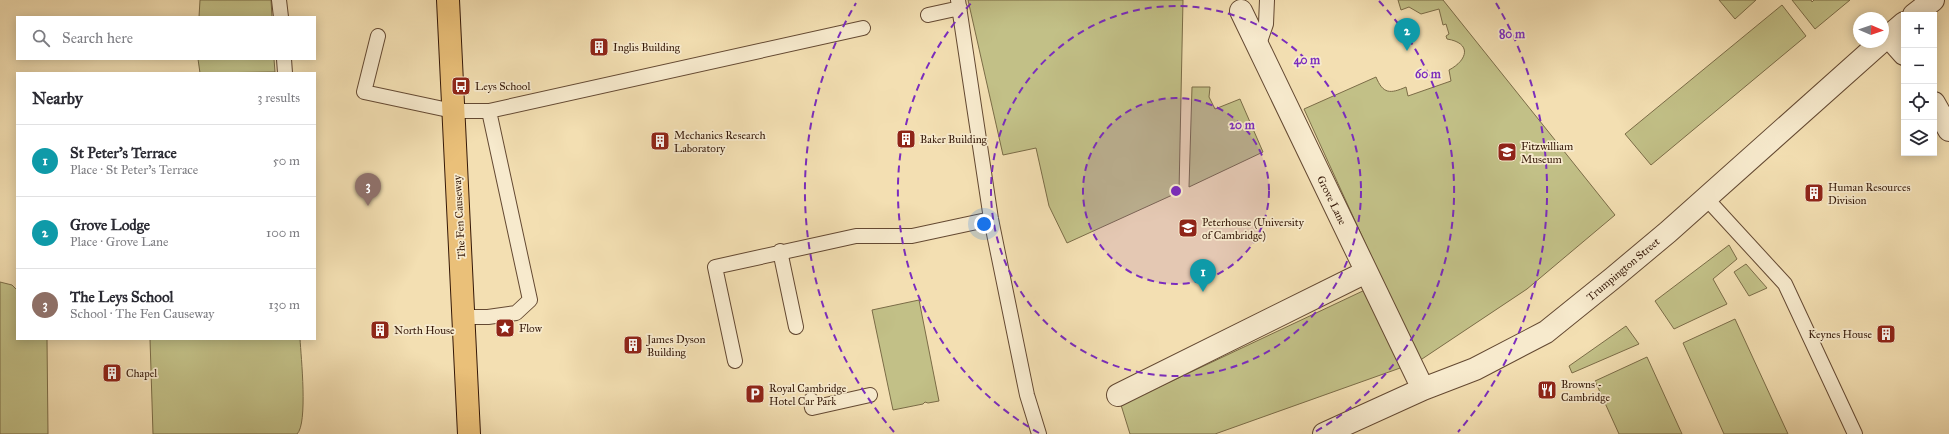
<!DOCTYPE html>
<html lang="en">
<head>
<meta charset="utf-8">
<style>
  body { margin:0; font-family:"IM FELL Great Primer",serif; background:#f7f7f7; color:#2b2b33 }
  .controls { position:absolute; right:12px; top:12px; display:grid; overflow:hidden; border-radius:0px; box-shadow:0 2px 10px #0003 }
  .controls button { width:36px; height:36px; display:grid; place-items:center; padding:0; border:0; border-bottom:1px solid #e1e1e2; background:#fff; color:#2b2b33; font:20px sans-serif }
  .compass { position:absolute; left:1853px; top:12px; width:36px; height:36px; border-radius:50%; background:#fff; box-shadow:0 2px 10px #0003; rotate:92deg }
  .you { position:absolute; left:984px; top:224px; width:14px; height:14px; margin:-10px; border:3px solid #fff; border-radius:50%; background:#1a73e8; box-shadow:0 0 0 6px #1a73e833 }
  .badge { display:grid; place-items:center; width:26px; height:26px; border-radius:50%; background:#8f2418; color:#fff; font-size:13px; font-weight:700 }
  .pin { position:absolute; translate:-50% -33px; filter:drop-shadow(0 1px 2px #0008) }
  .pin::after { content:''; position:absolute; top:21px; width:14px; height:12px; background:inherit; clip-path:polygon(0 0,100% 0,50% 100%) }
  .list { margin:0; padding:0; list-style:none }
  h2 { display:flex; justify-content:space-between; align-items:center; height:52px; margin:0; padding:0 16px; font-size:17px }
  h2 small { font-size:13px; font-weight:400; color:#7c7c81 }
  .list li { display:grid; grid-template-columns:26px 1fr auto; gap:12px; align-items:center; box-sizing:border-box; height:72px; padding:0 16px; border-top:1px solid #e1e1e2 }
  .list b { display:block; font-size:15px; white-space:nowrap }
  .list p { margin:0; font-size:13px; white-space:nowrap; color:#7c7c81 }
  .list em { font-size:13px; font-style:normal; color:#7c7c81 }
  .icon { flex:none; width:22px; height:22px; fill:none; stroke:currentColor; stroke-width:2; stroke-linecap:round; stroke-linejoin:round }
  .map { position:relative; flex:none; width:1949px; height:434px; overflow:hidden }
  .search { position:absolute; background:#fff; box-shadow:0 2px 10px #0003; left:16px; top:16px; width:300px; height:44px; display:flex; align-items:center; gap:10px; box-sizing:border-box; padding:0 14px; border-radius:0px; color:#7c7c81; font-size:15px }
  .panel { position:absolute; background:#fff; box-shadow:0 2px 10px #0003; left:16px; top:72px; width:300px; height:268px; border-radius:0px }
  .map>svg:first-child { display:block }
  .green { fill:#c2c087; stroke:#7b6c47 }
  .lines { fill:none; stroke-linecap:round; stroke-linejoin:round }
  .lane-casing { stroke:#644932; stroke-width:16 }
  .street-casing { stroke:#644932; stroke-width:24 }
  .primary-casing { stroke:#341707; stroke-width:24 }
  .lane { stroke:#f7eacd; stroke-width:14 }
  .street { stroke:#f7eacd; stroke-width:22 }
  .primary { stroke:#eac079; stroke-width:22 }
  .ring { fill:none; stroke:#7b2cbf; stroke-width:2; stroke-dasharray:7 5 }
  .labels { text-anchor:middle; stroke-width:3.5; stroke-linejoin:round; paint-order:stroke }
  .poi-label { font-size:11px; fill:#341707; stroke:#f7eacd; text-anchor:start }
  .street-label { font-size:11px; fill:#341707; stroke:#f7eacd }
  .centre { fill:#7b2cbf; stroke:#f7eacd; stroke-width:2 }
  .ring-label { font-size:12px; text-anchor:middle; font-weight:bold; fill:#7b2cbf; stroke:#f7eacd; stroke-width:3.5; stroke-linejoin:round; paint-order:stroke }
</style>
</head>
<body>
<div class="map">
<svg width="1949" height="434" viewBox="0 0 1949 434">
  <rect width="100%" height="100%" fill="#f3dfb2"/>
  <filter id="stains"><feTurbulence type="fractalNoise" baseFrequency=".005" numOctaves="4"/><feColorMatrix values="0 0 0 0 .2 0 0 0 0 .09 0 0 0 0 .02 0 0 0 .5 -.17"/></filter>
  <radialGradient id="worn" r=".72"><stop offset=".6" stop-color="#630" stop-opacity="0"/><stop offset="1" stop-color="#630" stop-opacity=".3"/></radialGradient>
  <path class="green" d="M200,0h71l1,17h-73z
    M968,0h215l-4,192 -112,51 -18,-37 -13,-58 -33,7z
    M1398,0h45l172,215 -88,74 -108,72 -115,-252 72,-32c7,17 14,17 30,10l2,9 43,-15 -2,-11c19,-10 23,-27 -2,-31l-1,-3 3,-2 -3,-10 -3,1 -4,-16 -18,5 -12,-7 -8,3z
    M1719,0h37l-21,19z
    M1792,0h19l1,2 2,-2h36l-35,29z
    M1782,5l24,31 -155,129 -26,-31z
    M198,59h76l1,13 -75,1z
    M1192,87h18l-1,10 6,12 25,-10 23,53 -74,35z
    M1729,245l8,14 -24,20 14,25 -53,25 -19,-28z
    M1746,264l21,24 -18,8 -15,-24z
    M0,282l12,3 5,5v49h30l1,95h-48z
    M1367,289l36,78 -188,67h-85l-9,-29z
    M919,300l20,101 -11,2 -3,-1 -2,2 -30,6 -21,-100z
    M1735,319l53,115h-64l-41,-91z
    M1626,326l13,18 -67,29 -3,-7z
    M150,339h150c1,17 8,85 -3,95h-144z
    M1647,357l35,77h-63l-24,-53z"/>
  <g class="lines">
    <g class="lane-casing">
      <path id="lane" d="M279,0l2,17
        M958,0l33,219 36,176 12,39
        M928,15l32,-7
        M378,36l-14,56 89,19h36l41,189 -14,13 -28,4h-24
        M1258,47l8,-23 1,-24
        M284,59l1,14
        M489,111l374,-83
        M1706,198l79,86 70,150
        M780,251l16,76
        M735,361l-20,-94 141,-31h56l79,-17
        M811,400l1,8 58,-13"/>
    </g>
    <g class="street-casing">
      <path id="street" d="M1241,11l182,378
        M1914,15l19,-15
        M1888,36l16,18
        M1883,41l21,-18
        M1934,103l15,27
        M1118,395l248,-123
        M1324,434l99,-45 52,-20 71,-37 67,-54 55,-46 213,-190"/>
    </g>
    <g class="primary-casing">
      <path id="primary" d="M448,0l21,434"/>
    </g>
    <use href="#lane" class="lane"/>
    <use href="#street" class="street"/>
    <use href="#primary" class="primary"/>
  </g>
  <circle cx="1176" cy="191" r="93" fill="#7b2cbf" fill-opacity=".12"/>
  <g class="ring">
    <circle cx="1176" cy="191" r="93"/>
    <circle cx="1176" cy="191" r="185"/>
    <path d="M1039 433A278 278 0 0 1 973 1M1379 1A278 278 0 0 1 1313 433"/>
    <path d="M894 432A371 371 0 0 1 856 3M1496 3A371 371 0 0 1 1458 432"/>
  </g>
  <defs>
    <g id="building-square" transform="scale(1)"><rect x="-9" y="-9" width="18" height="18" rx="4" fill="#8f2418" stroke="#f7eacd"/><path d="M-4-6H4V6H1V3H-1V6H-4ZM-2.5-4.3h1.7v1.8h-1.7ZM.8-4.3h1.7v1.8H.8ZM-2.5-1h1.7V.8h-1.7ZM.8-1h1.7V.8H.8Z" fill="#fff"/></g>
    <g id="bus-square" transform="scale(1)"><rect x="-9" y="-9" width="18" height="18" rx="4" fill="#8f2418" stroke="#f7eacd"/><path d="M-5-6H5V4H4V6H2V4H-2V6H-4V4H-5ZM-3.5-4V0h7V-4ZM-3.5 1.2v1.5H-2V1.2ZM2 1.2v1.5H3.5V1.2Z" fill="#fff"/></g>
    <g id="university-square" transform="scale(1)"><rect x="-9" y="-9" width="18" height="18" rx="4" fill="#8f2418" stroke="#f7eacd"/><path d="M0-5L7-2L0 1L-7-2ZM-4 1L0 2.5L4 1V4Q0 6-4 4Z" fill="#fff"/></g>
    <g id="sight-square" transform="scale(1)"><rect x="-9" y="-9" width="18" height="18" rx="4" fill="#8f2418" stroke="#f7eacd"/><path d="M0-6L1.8-2.2L6-1.7L2.9 1.2L3.7 5.4L0 3.3L-3.7 5.4L-2.9 1.2L-6-1.7L-1.8-2.2Z" fill="#fff"/></g>
    <g id="restaurant-square" transform="scale(1)"><rect x="-9" y="-9" width="18" height="18" rx="4" fill="#8f2418" stroke="#f7eacd"/><path d="M-5-6h1v4h1v-4h1v4h1v-4h1v5L-1.5 .5V6h-2V.5L-5-1ZM5-6V6H3V1.5H1.5Q1.5-4 5-6Z" fill="#fff"/></g>
    <g id="parking-square" transform="scale(1)"><rect x="-9" y="-9" width="18" height="18" rx="4" fill="#8f2418" stroke="#f7eacd"/><path d="M-3.5-5.5H1a3.5 3.5 0 0 1 0 7H-1V5.5H-3.5ZM-1-3.4V-.6H.8a1.4 1.4 0 0 0 0-2.8Z" fill="#fff"/></g>
  </defs>
  <g fill-rule="evenodd">
    <use href="#building-square" x="599" y="47"/>
    <use href="#bus-square" x="461" y="86"/>
    <use href="#building-square" x="906" y="139"/>
    <use href="#building-square" x="660" y="141"/>
    <use href="#university-square" x="1507" y="152"/>
    <use href="#building-square" x="1814" y="193"/>
    <use href="#university-square" x="1188" y="228"/>
    <use href="#sight-square" x="505" y="328"/>
    <use href="#building-square" x="380" y="330"/>
    <use href="#building-square" x="1886" y="334"/>
    <use href="#building-square" x="633" y="345"/>
    <use href="#building-square" x="112" y="373"/>
    <use href="#restaurant-square" x="1547" y="390"/>
    <use href="#parking-square" x="755" y="394"/>
  </g>
  <g class="labels">
    <g class="poi-label">
      <text x="613" y="51">Inglis Building</text>
      <text x="475" y="90">Leys School</text>
      <text x="674" y="139">Mechanics Research<tspan x="674" dy="13">Laboratory</tspan></text>
      <text x="920" y="143">Baker Building</text>
      <text x="1521" y="150">Fitzwilliam<tspan x="1521" dy="13">Museum</tspan></text>
      <text x="1828" y="191">Human Resources<tspan x="1828" dy="13">Division</tspan></text>
      <text x="1202" y="226">Peterhouse (University<tspan x="1202" dy="13">of Cambridge)</tspan></text>
      <text x="519" y="332">Flow</text>
      <text x="394" y="334">North House</text>
      <text x="1872" y="338" text-anchor="end">Keynes House</text>
      <text x="647" y="343">James Dyson<tspan x="647" dy="13">Building</tspan></text>
      <text x="126" y="377">Chapel</text>
      <text x="1561" y="388">Browns -<tspan x="1561" dy="13">Cambridge</tspan></text>
      <text x="769" y="392">Royal Cambridge<tspan x="769" dy="13">Hotel Car Park</tspan></text>
    </g>
    <g class="street-label">
      <text transform="translate(1332 200) rotate(64)" y="4">Grove Lane</text>
      <text transform="translate(459 217) rotate(-93)" y="4">The Fen Causeway</text>
      <text transform="translate(1623 269) rotate(-40)" y="4">Trumpington Street</text>
    </g>
  </g>
  <circle cx="1176" cy="191" r="6" class="centre"/>
  <g class="ring-label">
    <text x="1512" y="38">80 m</text>
    <text x="1307" y="64">40 m</text>
    <text x="1428" y="78">60 m</text>
    <text x="1242" y="129">20 m</text>
  </g>
  <rect width="100%" height="100%" filter="url(#stains)"/>
  <rect width="100%" height="100%" fill="url(#worn)"/>
</svg>
<div class="controls">
<button>+</button>
<button>−</button>
<button><svg class="icon" aria-label="locate" viewBox="0 0 24 24"><circle cx="12" cy="12" r="6"/><path d="M12 2v4M12 18v4M2 12h4M18 12h4"/></svg></button>
<button><svg class="icon" aria-label="layers" viewBox="0 0 24 24"><path d="M12 4l9 5-9 5-9-5zM3 14l9 5 9-5"/></svg></button>
</div>
<svg class="compass" viewBox="-18 -18 36 36"><path d="M0-13l5 13h-10z" fill="#e53935"/><path d="M0 13l5-13h-10z" fill="#7c7c81"/></svg>
<div class="you"></div>
<div class="pin badge" style="left:1203px;top:292px;background:#0f9aa8">1</div>
<div class="pin badge" style="left:1407px;top:51px;background:#0f9aa8">2</div>
<div class="pin badge" style="left:368px;top:206px;background:#8d6e63">3</div>
<div class="search"><svg class="icon" aria-label="search" viewBox="0 0 24 24"><circle cx="10" cy="10" r="6"/><path d="M15 15l6 6"/></svg>Search here</div>
<section class="panel">
<h2>Nearby<small>3 results</small></h2>
<ul class="list">
<li><span class="badge" style="background:#0f9aa8">1</span><div><b>St Peter's Terrace</b><p>Place · St Peter's Terrace</p></div><em>50 m</em></li>
<li><span class="badge" style="background:#0f9aa8">2</span><div><b>Grove Lodge</b><p>Place · Grove Lane</p></div><em>100 m</em></li>
<li><span class="badge" style="background:#8d6e63">3</span><div><b>The Leys School</b><p>School · The Fen Causeway</p></div><em>130 m</em></li>
</ul>
</section>
</div>
</body>
</html>
